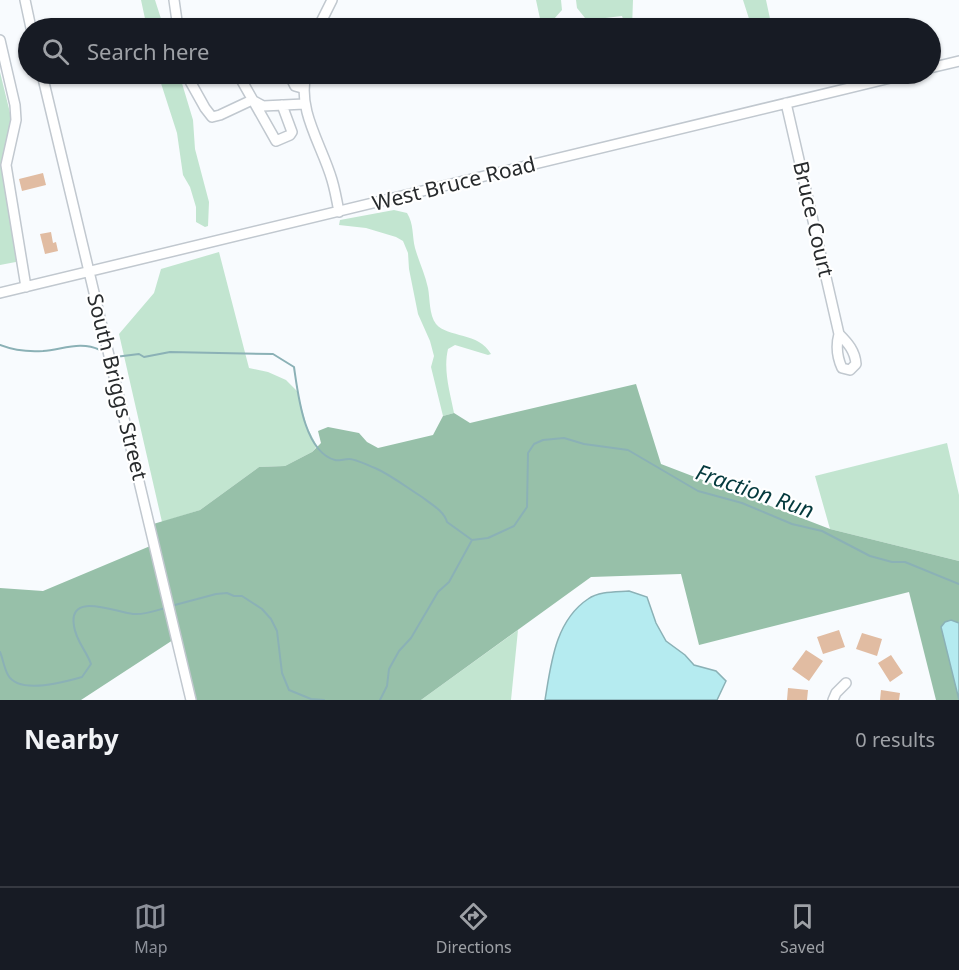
<!DOCTYPE html>
<html lang="en">
<head>
<meta charset="utf-8">
<style>
  body { margin:0; font-family:"Noto Sans",sans-serif; background:#242831; color:#f1f3f6 }
  .list { margin:0; padding:0; list-style:none }
  h2 { display:flex; justify-content:space-between; align-items:center; height:78px; margin:0; padding:0 24px; font-size:26px }
  h2 small { font-size:20px; font-weight:400; color:#9ea1a6 }
  .icon { flex:none; width:33px; height:33px; fill:none; stroke:currentColor; stroke-width:2; stroke-linecap:round; stroke-linejoin:round }
  .map { position:relative; flex:none; width:959px; height:700px; overflow:hidden }
  .search { position:absolute; background:#171b24; box-shadow:0 2px 4px #0004; left:18px; right:18px; top:18px; height:66px; display:flex; align-items:center; gap:15px; box-sizing:border-box; padding:0 21px; border-radius:33px; color:#9ea1a6; font-size:22px }
  .sheet { height:186px; background:#171b24 }
  nav { display:flex; justify-content:space-around; align-items:center; box-sizing:border-box; height:84px; border-top:2px solid #363941; background:#171b24; font-size:16px; color:#9ea1a6 }
  nav a { display:grid; justify-items:center; gap:3px }
  nav .on { color:#8c9099 }
  .map>svg:first-child { display:block }
  .green { fill:#c2e5d0 }
  .forest { fill:#97c0a9 }
  .water { fill:#b5ebf0; stroke:#8bb1b6; stroke-width:1.5 }
  .lines { fill:none; stroke-linecap:round; stroke-linejoin:round }
  .stream { stroke:#8bb1b6; stroke-width:2 }
  .building { fill:#e1bca2 }
  .minor-casing { stroke:#c1c8cf; stroke-width:12 }
  .minor { stroke:#fff; stroke-width:9 }
  .labels { text-anchor:middle; stroke-width:4.5; stroke-linejoin:round; paint-order:stroke }
  .street-label { font-size:21px; fill:#282b2d; stroke:#fff }
  .water-label { font-size:22px; font-style:italic; fill:#04393d; stroke:#fff }
</style>
</head>
<body>
<div class="map">
<svg width="959" height="700" viewBox="0 0 959 700">
  <rect width="100%" height="100%" fill="#f8fbfe"/>
  <path class="green" d="M141,0h14l9,28h-17z
    M536,0h25l1,10 -8,9 2,9h-14z
    M576,0h57l-1,28h-6l-4,-12 -25,3 -12,-1 -8,-10z
    M743,0h23l6,28h-20z
    M0,72l11,45 -5,48 15,96 -21,4z
    M158,74h20l3,6 12,40 2,29 14,53 -1,24 -3,1 -9,-5v-15l-6,-20 -7,-12 -6,-42z
    M394,210l13,3c7,11 5,23 8,35 4,14 10,26 13,40 2,10 1,27 8,36 12,14 43,8 55,30l-3,1 -33,-10 -7,4c-5,21 2,43 6,64l-11,3 -12,-49 3,-11 -4,-15 -12,-27 -9,-45 -1,-16 -5,-12 -7,-4 -30,-9 -27,-3 1,-5z
    M219,252l30,116 19,4 18,8 11,11 10,36 10,19 -5,6 -27,14 -26,1 -59,43 -38,12 -43,-188 35,-41 7,-24z
    M947,443l12,52v66l-129,-32 -15,-53z
    M518,630l-7,70h-90z"/>
  <path class="forest" d="M636,384l25,80 169,65 129,32v139h-23l-27,-108 -210,53 -18,-71 -90,3 -170,123h-230l-15,-62 -95,62h-81v-112l43,3 112,-47 -5,-19 50,-15 59,-43 26,-1 27,-14 9,-9 -3,-12 10,-4 31,6 8,9 11,6 55,-13 10,-19 11,-3 16,10z"/>
  <path class="water" d="M629,591l18,6 9,26 10,18 19,14 9,10 22,6 10,10 -9,19h-172c6,-36 10,-79 43,-101 11,-8 28,-7 41,-8z
    M951,620l8,3v77l-18,-73 4,-5z"/>
  <g class="lines">
    <path class="stream" d="M0,345c13,5 29,7 43,6 21,-2 38,-10 57,-1
      M115,357l24,-3 5,3 26,-5 103,2 21,13c4,27 10,85 41,93 4,1 9,-1 14,-1 7,0 18,6 26,9 16,7 31,19 47,29 9,7 22,14 25,25l25,18
      M472,540l16,-2 26,-12 13,-19 1,-54 6,-9 9,-4 21,-2 20,6 44,6 70,41 44,12 50,21 30,7 48,25 22,6h13l54,22
      M171,606l45,-12 11,-1 7,3h8l20,13 9,10 6,12 5,42 7,17 22,9 13,1
      M0,652c3,7 4,16 8,23 11,20 57,7 74,2l9,-13c-5,-14 -15,-23 -17,-38 -6,-35 41,-14 59,-12 11,1 22,-3 32,-6
      M380,700l7,-14 2,-17 10,-18 12,-13 27,-46 11,-10 23,-42"/>
  </g>
  <path class="building" d="M43,173l3,12 -24,6 -3,-12z
    M51,232l2,11 3,-1 2,9 -13,3 -5,-20z
    M839,630l6,17 -22,7 -6,-17z
    M862,633l20,6 -5,17 -21,-7z
    M806,650l17,11 -14,20 -17,-12z
    M891,655l12,18 -13,9 -12,-19z
    M788,688l20,2 -1,10h-20z
    M881,690l19,3 -1,7h-19z"/>
  <g class="lines">
    <g class="minor-casing">
      <path id="minor" d="M25,0l6,28
        M174,0l4,28
        M318,28l14,-28
        M0,40l15,65 1,15 -10,45 20,122
        M930,68l29,-7
        M42,74l149,626
        M186,74l19,34 7,9 8,-2 32,-15 11,6 41,-2
        M238,74l38,67 14,-6 2,-3 -10,-27
        M289,74l6,12 7,2
        M306,74c-9,37 16,71 26,106 3,10 5,21 7,32
        M786,103l53,231c-3,11 -2,23 3,34l8,2 6,-6c-1,-13 -8,-21 -17,-30
        M0,293l907,-219
        M833,700l3,-7 10,-10"/>
    </g>
    <use href="#minor" class="minor"/>
  </g>
  <g class="labels">
    <g class="street-label">
      <text transform="translate(454 184) rotate(-14)" y="7">West Bruce Road</text>
      <text transform="translate(813 219) rotate(77)" y="7">Bruce Court</text>
      <text transform="translate(117 387) rotate(76)" y="7">South Briggs Street</text>
    </g>
    <g class="water-label">
      <text transform="translate(755 491) rotate(19)" y="8">Fraction Run</text>
    </g>
  </g>
</svg>
<div class="search"><svg class="icon" aria-label="search" viewBox="0 0 24 24"><circle cx="10" cy="10" r="6"/><path d="M15 15l6 6"/></svg>Search here</div>
</div>
<section class="sheet">
<h2>Nearby<small>0 results</small></h2>
<ul class="list">
</ul>
</section>
<nav>
<a class="on"><svg class="icon" aria-label="map" viewBox="0 0 24 24"><path d="M3 6l6-2 6 2 6-2v14l-6 2-6-2-6 2zM9 4v14M15 6v14"/></svg>Map</a>
<a><svg class="icon" aria-label="directions" viewBox="0 0 24 24"><path d="M12 3l9 9-9 9-9-9zM9 14v-3h6M13 9l2 2-2 2"/></svg>Directions</a>
<a><svg class="icon" aria-label="saved" viewBox="0 0 24 24"><path d="M7 4h10v16l-5-4-5 4z"/></svg>Saved</a>
</nav>
</body>
</html>
